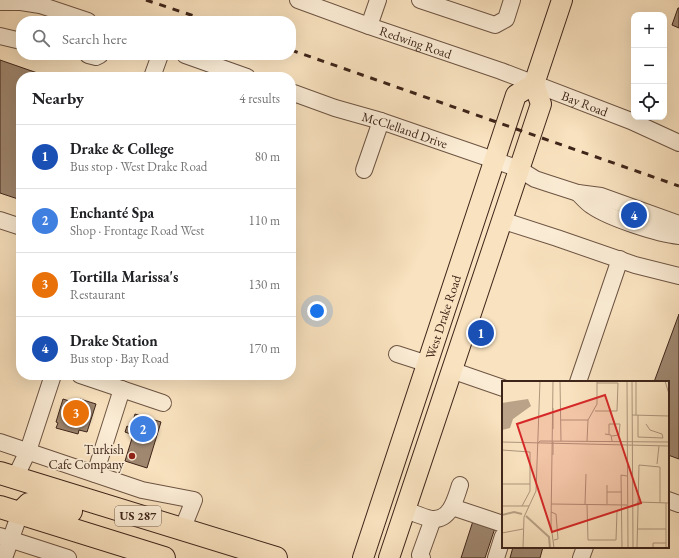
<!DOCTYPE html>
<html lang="en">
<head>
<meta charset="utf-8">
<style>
  body { margin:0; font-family:"EB Garamond",serif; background:#f6f6f6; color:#202124 }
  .controls { position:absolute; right:12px; top:12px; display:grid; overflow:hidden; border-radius:8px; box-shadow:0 4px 16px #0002 }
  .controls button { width:36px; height:36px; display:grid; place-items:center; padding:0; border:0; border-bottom:1px solid #e0e0e0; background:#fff; color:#202124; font:20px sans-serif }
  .you { position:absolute; left:317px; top:311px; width:14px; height:14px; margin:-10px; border:3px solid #fff; border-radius:50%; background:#1a73e8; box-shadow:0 0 0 6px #1a73e833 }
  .badge { display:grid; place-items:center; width:26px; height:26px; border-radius:50%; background:#111827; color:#fff; font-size:13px; font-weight:700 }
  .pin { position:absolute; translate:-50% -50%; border:2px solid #fff; box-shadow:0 1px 4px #0006 }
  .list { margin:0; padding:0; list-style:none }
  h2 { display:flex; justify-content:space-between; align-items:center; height:52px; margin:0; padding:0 16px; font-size:17px }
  h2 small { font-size:13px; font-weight:400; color:#757577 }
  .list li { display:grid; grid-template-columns:26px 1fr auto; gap:12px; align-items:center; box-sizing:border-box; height:64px; padding:0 16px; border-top:1px solid #e0e0e0 }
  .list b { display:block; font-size:15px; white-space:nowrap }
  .list p { margin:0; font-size:13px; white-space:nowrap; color:#757577 }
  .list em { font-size:13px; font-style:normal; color:#757577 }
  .icon { flex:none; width:22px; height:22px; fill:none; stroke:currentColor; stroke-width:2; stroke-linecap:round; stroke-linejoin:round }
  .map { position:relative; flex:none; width:679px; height:558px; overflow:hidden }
  .search { position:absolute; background:#fff; box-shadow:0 4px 16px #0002; left:16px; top:16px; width:280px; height:44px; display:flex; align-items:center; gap:10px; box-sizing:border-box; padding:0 14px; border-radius:16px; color:#757577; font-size:15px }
  .panel { position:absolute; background:#fff; box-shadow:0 4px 16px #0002; left:16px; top:72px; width:280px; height:308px; border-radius:16px }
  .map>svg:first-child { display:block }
  .building { fill:#9f8770; stroke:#3e251a }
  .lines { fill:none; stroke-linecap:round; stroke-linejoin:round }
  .minor-casing { stroke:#6d5443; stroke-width:18 }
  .major-casing { stroke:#3e251a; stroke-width:22 }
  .highway-casing { stroke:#3e251a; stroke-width:24 }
  .minor { stroke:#fbecd5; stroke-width:16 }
  .major { stroke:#f9e2bf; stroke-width:20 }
  .highway { stroke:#f9e2bf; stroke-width:22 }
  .rail { stroke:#3e251a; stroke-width:3; stroke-dasharray:7 7; stroke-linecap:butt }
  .poi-dot { fill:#8f2418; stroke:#fbecd5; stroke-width:1.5 }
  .labels { text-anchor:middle; stroke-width:3.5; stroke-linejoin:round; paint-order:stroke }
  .shield { fill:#fbecd5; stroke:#776152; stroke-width:1 }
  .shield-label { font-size:12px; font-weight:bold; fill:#3e251a }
  .street-label { font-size:13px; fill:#3e251a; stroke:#fbecd5 }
  .poi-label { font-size:13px; fill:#3e251a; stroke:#fbecd5; text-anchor:end }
  .inset-river { fill:none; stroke:#b9a287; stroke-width:2 }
  .inset-road { fill:none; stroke:#ae967d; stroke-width:1 }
  .view { fill:#d62828; fill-opacity:0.15; stroke:#d62828; stroke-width:2 }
  .inset-edge { fill:none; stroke:#3e251a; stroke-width:2 }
</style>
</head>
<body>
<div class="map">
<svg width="679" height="558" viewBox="0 0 679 558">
  <rect width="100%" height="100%" fill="#f9e2bf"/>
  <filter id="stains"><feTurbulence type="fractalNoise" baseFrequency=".005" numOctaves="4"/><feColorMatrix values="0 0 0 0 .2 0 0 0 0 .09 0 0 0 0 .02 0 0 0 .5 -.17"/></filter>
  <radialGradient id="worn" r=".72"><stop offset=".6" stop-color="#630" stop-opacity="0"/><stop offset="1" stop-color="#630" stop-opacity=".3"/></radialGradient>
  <path class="building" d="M678,8h1v20l-7,-3z
    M0,60l49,17h-28v123l-21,-7z
    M679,314v145l-11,-4v-73h-14z
    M63,399l16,5 1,-5 16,5 -9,28 -8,-2 -1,4 -22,-6 2,-5 -2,-1z
    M135,414l26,8 -14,46 -22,-7 8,-26 -8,-3 2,-6 4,2z
    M473,521l22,7 -10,30h-24z
    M513,547h30l-3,11h-30z"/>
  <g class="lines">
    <g class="minor-casing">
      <g id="minor">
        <path id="s1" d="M298,0l71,26 132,45 130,50 48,22"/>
        <path d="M420,0l75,25 11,-6 6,-19"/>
        <path d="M0,2h21l19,3 48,16"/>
        <path d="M369,26l9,-26"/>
        <path d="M0,36l21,5"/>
        <path d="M88,55l8,2 4,-2"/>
        <path d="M185,55l62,22"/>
        <path d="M152,77l8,-22"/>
        <path id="s2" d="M291,92l44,16 46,13 113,39 25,9 16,10 12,4 31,10 23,3 78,28"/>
        <path d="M364,170l17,-49"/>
        <path d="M578,193c4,4 9,10 14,13 17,12 66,28 87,30"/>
        <path d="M0,220l21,7"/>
        <path d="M501,220l56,18 78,27 44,11"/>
        <path d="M397,354l31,10"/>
        <path d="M451,370l52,18"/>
        <path d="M80,375l83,28"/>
        <path d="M578,382l42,-123"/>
        <path d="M0,442l142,48 52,10 -12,30"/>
        <path d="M95,474l27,-85"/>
        <path d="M15,478l13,-27 25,-76"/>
        <path d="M668,500l11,4"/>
        <path d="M452,507l51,17"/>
        <path d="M406,510c5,2 22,9 27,9 18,1 23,-22 27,-34"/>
        <path d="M0,536l68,22"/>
        <path d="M4,558l16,-45"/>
        <path d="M422,558l-2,-3 13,-36"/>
        <path d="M496,558l7,-22"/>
        <path d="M581,558l4,-11"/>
      </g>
    </g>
    <g class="major-casing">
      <g id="major">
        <path id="s3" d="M363,558l153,-463 18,-11"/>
        <path d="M389,558l152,-454 -7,-20 28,-84"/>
      </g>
    </g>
    <g class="highway-casing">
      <path id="highway" d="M0,473l276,85
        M0,507l164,51
        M20,513l9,-9 7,-2 35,9"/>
    </g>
    <use href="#minor" class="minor"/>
    <use href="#major" class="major"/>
    <use href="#highway" class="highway"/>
    <path class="rail" d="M146,0l63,21
      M291,50l388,136"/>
  </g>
  <circle class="poi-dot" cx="132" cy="456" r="4"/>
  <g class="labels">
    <rect class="shield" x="115" y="506" width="46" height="20" rx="3"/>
    <g class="shield-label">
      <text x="138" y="520">US 287</text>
    </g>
    <g class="street-label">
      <text dy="5" stroke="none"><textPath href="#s1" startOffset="125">Redwing Road</textPath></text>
      <text dy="5" stroke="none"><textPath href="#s1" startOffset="305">Bay Road</textPath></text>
      <text dy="5" stroke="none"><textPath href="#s2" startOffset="120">McClelland Drive</textPath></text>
      <text dy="5" stroke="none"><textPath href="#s3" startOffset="254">West Drake Road</textPath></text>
    </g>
    <g class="poi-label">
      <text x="124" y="454">Turkish<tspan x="124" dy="15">Cafe Company</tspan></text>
    </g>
  </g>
  <g transform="translate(502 381)">
    <rect width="167" height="167" fill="#f9e2bf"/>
    <path d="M26,18l3,7 -18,13 -3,9 -8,2v-27z" fill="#b9a287"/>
    <path class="inset-river" d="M0,134l12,-3 8,2M24,135l23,21 1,11"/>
    <path class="inset-road" d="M51,0l-2,144 3,23M58,0l1,60M125,0l1,167M130,0l1,167M163,0l4,13M93,30h22l1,-28h-21M130,34l37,1M134,34v-34M136,34v22l25,1M59,39h27M144,43l4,6 12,4 1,4M51,48v-21M103,53l6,1 1,6M107,53v-10h11l-1,11 -7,1M85,60l1,-21 9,-16v-22M0,61l167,4M36,62l2,-2 129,1M0,69l28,2v39l-8,15M51,74v-13M155,83l2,-18M0,103h28M105,111h15M135,121l32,1M49,123l76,1M83,123l1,-30M85,123l1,36h28l1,-29M105,123v-19M0,125h27M49,131l5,2 2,25 -4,1M135,148h29M0,152l21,-4M21,167l1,-31 12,-26 4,-110M120,167l-1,-73 6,1M135,167l2,-83 21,2v36M151,167v-5h13M164,167v-45"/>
    <path class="view" d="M103,14l36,108 -89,29 -35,-108z"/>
    <rect width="167" height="167" class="inset-edge"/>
  </g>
  <rect width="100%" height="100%" filter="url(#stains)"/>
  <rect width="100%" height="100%" fill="url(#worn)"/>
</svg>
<div class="controls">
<button>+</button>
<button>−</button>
<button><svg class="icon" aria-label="locate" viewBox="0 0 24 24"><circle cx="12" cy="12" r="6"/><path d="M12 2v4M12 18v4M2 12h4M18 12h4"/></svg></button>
</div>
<div class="you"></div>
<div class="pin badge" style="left:481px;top:333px;background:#1a4fb4">1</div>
<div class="pin badge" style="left:143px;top:429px;background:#3f7fe0">2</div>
<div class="pin badge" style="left:76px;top:413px;background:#e8710a">3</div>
<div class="pin badge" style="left:634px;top:215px;background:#1a4fb4">4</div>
<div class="search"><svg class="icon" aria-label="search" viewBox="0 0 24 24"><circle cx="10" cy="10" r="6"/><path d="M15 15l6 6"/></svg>Search here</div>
<section class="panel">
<h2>Nearby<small>4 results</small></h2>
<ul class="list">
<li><span class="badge" style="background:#1a4fb4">1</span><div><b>Drake &amp; College</b><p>Bus stop · West Drake Road</p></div><em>80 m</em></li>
<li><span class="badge" style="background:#3f7fe0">2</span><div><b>Enchanté Spa</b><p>Shop · Frontage Road West</p></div><em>110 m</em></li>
<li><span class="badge" style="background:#e8710a">3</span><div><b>Tortilla Marissa's</b><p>Restaurant</p></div><em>130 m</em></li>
<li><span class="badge" style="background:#1a4fb4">4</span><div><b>Drake Station</b><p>Bus stop · Bay Road</p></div><em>170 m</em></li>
</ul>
</section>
</div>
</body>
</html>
